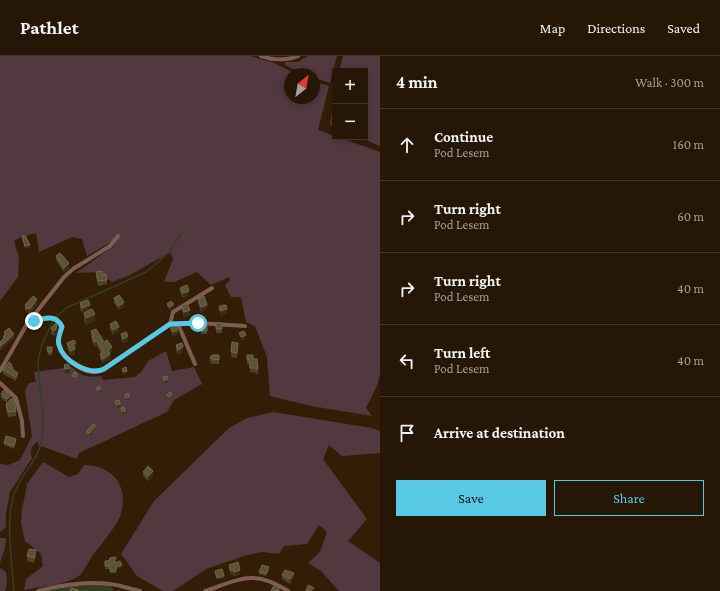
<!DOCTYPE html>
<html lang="en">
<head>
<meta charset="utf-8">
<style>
  body { margin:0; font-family:"Crimson Pro",serif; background:#2e1f0f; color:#f1f3f6 }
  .controls { position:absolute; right:12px; top:12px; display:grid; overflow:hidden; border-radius:0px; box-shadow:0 2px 6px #0003 }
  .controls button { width:36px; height:36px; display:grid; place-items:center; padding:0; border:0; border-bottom:1px solid #423527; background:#261605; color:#f1f3f6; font:20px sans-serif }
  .compass { position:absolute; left:284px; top:12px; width:36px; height:36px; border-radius:50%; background:#261605; box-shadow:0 2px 6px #0003; rotate:31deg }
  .stop { position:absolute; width:12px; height:12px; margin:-9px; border:3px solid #58c9e3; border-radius:50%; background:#fff }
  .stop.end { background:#58c9e3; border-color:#fff; box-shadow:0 1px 4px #0008 }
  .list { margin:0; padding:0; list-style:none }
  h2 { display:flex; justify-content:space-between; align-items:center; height:52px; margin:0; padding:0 16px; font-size:17px }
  h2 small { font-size:13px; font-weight:400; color:#a49f9a }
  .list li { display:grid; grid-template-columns:26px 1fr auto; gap:12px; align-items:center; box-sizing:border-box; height:72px; padding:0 16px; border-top:1px solid #423527 }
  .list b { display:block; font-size:15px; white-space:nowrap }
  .list p { margin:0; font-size:13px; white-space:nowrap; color:#a49f9a }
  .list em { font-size:13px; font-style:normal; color:#a49f9a }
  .actions { display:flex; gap:8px; padding:12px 16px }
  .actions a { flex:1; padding:9px 0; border:1px solid #58c9e3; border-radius:0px; text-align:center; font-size:14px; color:#58c9e3 }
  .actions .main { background:#58c9e3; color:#111 }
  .icon { flex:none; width:22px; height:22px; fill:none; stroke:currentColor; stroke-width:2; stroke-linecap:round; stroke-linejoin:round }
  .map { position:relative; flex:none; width:380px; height:535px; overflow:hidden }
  header { display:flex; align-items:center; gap:24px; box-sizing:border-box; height:56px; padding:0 20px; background:#261605; border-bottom:1px solid #423527 }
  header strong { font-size:19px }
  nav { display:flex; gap:22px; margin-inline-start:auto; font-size:14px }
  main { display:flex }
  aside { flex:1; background:#261605 }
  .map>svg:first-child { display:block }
  .green { fill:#52393f }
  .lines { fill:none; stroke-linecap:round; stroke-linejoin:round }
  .stream { stroke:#353e22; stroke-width:1.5 }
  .river { stroke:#353e22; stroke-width:9 }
  .minor { stroke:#7e5b53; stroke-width:4 }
  .wall { fill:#4c4426 }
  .shaded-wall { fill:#3b2e12 }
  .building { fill:#5c5337; stroke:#71674d }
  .route { stroke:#58c9e3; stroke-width:5 }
</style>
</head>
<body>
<header>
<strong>Pathlet</strong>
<nav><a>Map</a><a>Directions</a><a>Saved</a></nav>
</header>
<main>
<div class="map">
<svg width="380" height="535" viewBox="0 0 380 535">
  <rect width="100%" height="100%" fill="#331d07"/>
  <path class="green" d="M0,0h250l24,7 22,11h-6v24h24v-16l15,4 -11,44 62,22v222l-3,12 -11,22 6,8 -61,-10 -41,-10 -3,-39 -12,-31 -9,-4 -5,-25h-10l-6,-12 5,-5 -1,-3 -18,8 -14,-13 -23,10h-10l9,-23 -2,-6 -4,1 -37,21 -18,7 -13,-10 -23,1 38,-27 -5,-3 -22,13 -5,-17 -10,-2 -33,15 -3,-19 -15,4 -7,4 5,16 -1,20 -18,24z
    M308,0h29l-7,27 -16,-5v-4h-10l-19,-9v-3h13z
    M343,0h37v90l-21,-9h6v-66h-26z
    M334,46l1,1v26l-5,-5 3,-21z
    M166,295l6,20 22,-4 8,17 -28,16 -7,12 -88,41 -2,6 -39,-14v-4c-6,4 -9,10 -6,17l-22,34 -4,22v13l-4,4h-2v-67l8,1 12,-5 12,-24 -7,-45 4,-8 7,-1 -2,-10 38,-5c8,9 17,11 29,9l2,4 32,-3 6,-5 7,-11z
    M273,356l99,16 8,3v22l-38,3 -13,-11 -6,14 44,60 -19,22 32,22v28h-41l-18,-20 -13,-8 12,-11 7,-20 -8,-7 -12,19 -23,2 -5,8 -17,-2 -18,4 -38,13 -33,22h-10l-26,-15 -16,-22 33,-53 75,-73 18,-10z
    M43,406l26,15 9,-3 6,-9c30,0 46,23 36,52 -4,9 -20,29 -27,38 -3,4 -10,18 -13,20 -13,10 -40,12 -56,15l2,-11 17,-13 -2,-12 -16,-13 -4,-18 1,-13 5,-26z
    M0,482h6l-1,10 -5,15z
    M0,512l6,4 1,10 -2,9h-5z"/>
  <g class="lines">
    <path class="stream" d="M56,261l10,-9 80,-36 12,-10 10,-9 13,-19
      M14,535c-2,-28 -9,-71 0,-97 7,-20 24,-33 28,-54 3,-20 -1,-41 -3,-61 0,-5 -1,-11 -1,-16 1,-15 9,-29 15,-42"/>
    <path class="river" d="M52,533l20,-2 12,1 7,-2 11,1 7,4"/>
    <path class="minor" d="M261,0c11,4 26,5 37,0
      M27,268c11,-4 29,-13 34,3 -1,6 -4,12 -2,18 3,12 21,26 33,27 4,0 9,-1 12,-3l66,-45 28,-1 47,3
      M170,268l3,-12 39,-24
      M178,268l17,40
      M0,315l27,-47 37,-47 9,-8 37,-23 8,-10
      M0,327l16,15 6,23 1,15
      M38,535c24,-6 47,-10 72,-7 10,1 20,5 30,7
      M205,535c13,-4 32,-13 45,-13 13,-1 27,6 38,13"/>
  </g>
  <path class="wall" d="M22,180l8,11 -5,2 -3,-11z
    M56,200l13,12 -5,4 -8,-12z
    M96,216l6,3 5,5v4l-9,2 -2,-9z
    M180,232l9,7 -6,3 -3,-6z
    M114,242l10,9 -5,3 -5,-7z
    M198,243l9,10 -6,3 -3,-9z
    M80,247l10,7 -8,3 -2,-5z
    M37,248l-7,10 -1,-1h-3v-2l-1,-1v-5z
    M167,248l7,2 -4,4 -3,-4z
    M182,250l8,9 -6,2 -2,-6z
    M84,257l11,8 -9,4 -2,-5z
    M216,267h6v10h-6z
    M110,268l9,7 -6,4 -3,-6z
    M170,269l8,8h-1v2l-4,2 -3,-8z
    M201,269h6v9h-6z
    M57,271l-1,7 -2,2 -3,-3v-5z
    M91,275l13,11 8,10 -2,1v6l-7,4 -3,-4v-5l1,-1 -4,-7 -2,1 -3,-5v-4l-1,-2z
    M4,276l10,6 -13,12 -1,-1v-7l3,-3v-2l1,-2z
    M121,278l7,7 -5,2 -2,-4z
    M232,286l6,5 -1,11 -6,-1z
    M67,287l9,5h-1v6l-4,2 -4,-8z
    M176,289l7,7 -5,3 -2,-5z
    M47,291h5v8h-4z
    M219,299v9h-7l-2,-2v-5z
    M247,299l6,4h4l1,16 -4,-3 -4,1v-6h-1v-3h-2z
    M12,312l1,2 5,7 -2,4 -13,-7v-4z
    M73,317l4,3v5h-4z
    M1,338l10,5 5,12v5l-8,1 -2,-9 1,-5 -6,-5z
    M167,339l5,2 -2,3 -3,-3z
    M96,372l-6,8h-3v-6z
    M16,386l-2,7 -10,-4v-2z
    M143,416l10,4 -5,5 -5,-5z
    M36,499l-2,8 -7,-2v-5z
    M116,504l-1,3 7,4 -6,2v4h-6v-4h-5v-8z
    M229,509l11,9 -6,2 -1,-1h-2l-2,-6z
    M269,514l-3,6 -7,-2v-2z
    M282,519l12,3 -4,6 -8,-5z"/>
  <path class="shaded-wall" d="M30,189v2l-5,2v-3z
    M69,207v5l-5,4v-4z
    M189,235v4l-6,3v-5z
    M37,243v5l-7,10v-5z
    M124,246v5l-5,3v-4z
    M174,248v2l-4,4v-3z
    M90,249v5l-8,3v-5z
    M207,249v4l-6,3v-5z
    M29,252v5h-3v-4z
    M227,253v5l-7,2v-5z
    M190,254v5l-6,2v-5z
    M95,258v7l-9,4v-7z
    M57,266l-1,12 -2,2v-5z
    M119,271v4l-6,4v-5z
    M178,272v5h-1v2l-4,2v-5l3,-3z
    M14,278v4l-13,12v-4z
    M246,279v3l-5,2v-3z
    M128,280v5l-5,2v-4z
    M97,285v5l-2,1v-5z
    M76,287v5l-3,1v-4z
    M112,291v5l-4,2v-4z
    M183,291v5l-5,3v-5z
    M75,293v5l-4,2v-5z
    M110,298v5l-7,4v-4z
    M70,312v5l-5,1v-5z
    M127,315v2l-4,2v-3z
    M18,317v4l-2,4v-4z
    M168,323v3l-4,1v-2z
    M101,333v2l-3,2v-2z
    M11,339v4l-4,4v-4z
    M129,341v2l-3,1v-2z
    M120,348v3l-3,1v-3z
    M125,355v2l-3,1v-2z
    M96,370v2l-6,8v-3z
    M153,415v5l-5,5v-5z
    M122,509v2l-6,2v-2z
    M233,514v5h-2v-4z
    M240,514v4l-6,2v-4z
    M294,517v5l-4,6v-5z
    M224,520v2l-7,2v-2z"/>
  <path class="building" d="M25,179l5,10 -5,1 -3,-10z
    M60,197l9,10 -5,5 -8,-12z
    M102,215v4l4,-1 1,6 -9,1 -2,-9z
    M187,229l2,6 -6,2 -3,-5z
    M119,239l5,7 -5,4 -5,-8z
    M33,240l4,3 -7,10 -1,-1 -3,1v-3l-1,-1z
    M204,240l3,9 -6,2 -3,-8z
    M88,244l2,5 -8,3 -2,-5z
    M171,245l3,3 -4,3 -3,-3z
    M187,247l3,7 -6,2 -2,-6z
    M224,249h2l1,4 -7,2 -1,-4 1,-1z
    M92,253l3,5 -9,4 -2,-5z
    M116,265l3,6 -6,3 -3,-6z
    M57,266l-1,7 -2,2 -3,-3z
    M176,267l2,5 -2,1 1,2 -4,1 -3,-7z
    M216,267h6v6h-6z
    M201,269h6v6h-6z
    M9,272l5,6 -13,12 -1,-1v-3l4,-4 -1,-1 3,-3 -2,-2z
    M96,273l8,13 3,-2 5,7 -4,3 2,4 -7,5 -3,-5 3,-2 -6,-11 -2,1 -3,-5 2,-1 -3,-5z
    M244,275l2,4 -5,2 -2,-4z
    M126,276l2,4 -5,3 -2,-5z
    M74,284l2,3 -3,2 2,4 -4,2 -4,-8z
    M232,286l6,1 -1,10 -6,-1z
    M182,287l1,4 -5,3 -2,-5z
    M47,291h5v5h-4z
    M212,299h7v5l-7,-1 -2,-2z
    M247,299h6v4h4l1,11 -4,-2h-4v-6h-1v-3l-2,1z
    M9,306l3,3 -1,2 2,1 -1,1 6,4 -2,4 -13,-7z
    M68,308l2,4 -5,1 -1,-4z
    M126,311l1,4 -4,1 -1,-3z
    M76,316l1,4 -4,1v-4z
    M167,320l1,3 -4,2 -1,-4z
    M99,330l2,3 -3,2 -2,-3z
    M4,334l7,5 -4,4 -6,-5z
    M170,336l2,2 -2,3 -3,-2z
    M128,337l1,4 -3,1 -1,-3z
    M14,342l2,13 -8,1 -2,-8 5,-5z
    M119,344l1,4 -3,1 -2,-4z
    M124,351l1,4 -3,1 -1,-4z
    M93,368l3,2 -6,7h-3v-3h1z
    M6,380l10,3 -2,7 -10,-3z
    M148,410l5,5 -5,5 -5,-4z
    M29,493l7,1 -2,8 -7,-2z
    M116,501l-2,6 6,-2 2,4 -6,2v4h-6v-5h-5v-5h4l1,-3z
    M238,506l2,8 -6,2 -1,-2 -2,1 -2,-6z
    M262,509l7,2 -3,7 -7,-2z
    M222,513l2,7 -7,2 -2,-7z
    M285,514l9,3 -4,6 -8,-4z
    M274,529l6,3 -2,2 2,1h-9z
    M308,529l6,3 -3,3h-3l-2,-1z
    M71,532l7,2v1h-8z"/>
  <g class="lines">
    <path class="route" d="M34,265c10,-3 23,-7 28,6 -2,6 -5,12 -3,18 4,16 30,31 45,24l66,-45 28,-1"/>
  </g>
</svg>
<div class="controls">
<button>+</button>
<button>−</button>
</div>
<svg class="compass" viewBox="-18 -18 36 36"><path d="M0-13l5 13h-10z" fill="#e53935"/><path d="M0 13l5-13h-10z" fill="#a49f9a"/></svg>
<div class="stop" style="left:198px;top:267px"></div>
<div class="stop end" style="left:34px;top:265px"></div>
</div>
<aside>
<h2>4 min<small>Walk · 300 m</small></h2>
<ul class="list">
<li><svg class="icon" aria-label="ahead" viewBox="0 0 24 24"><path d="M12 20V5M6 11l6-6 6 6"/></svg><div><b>Continue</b><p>Pod Lesem</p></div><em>160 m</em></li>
<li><svg class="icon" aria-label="right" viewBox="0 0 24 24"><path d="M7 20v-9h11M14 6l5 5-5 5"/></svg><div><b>Turn right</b><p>Pod Lesem</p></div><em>60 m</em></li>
<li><svg class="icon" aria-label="right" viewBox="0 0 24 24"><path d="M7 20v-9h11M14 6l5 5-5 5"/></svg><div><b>Turn right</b><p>Pod Lesem</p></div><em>40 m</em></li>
<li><svg class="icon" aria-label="left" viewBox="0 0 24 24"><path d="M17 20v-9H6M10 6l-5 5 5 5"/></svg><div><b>Turn left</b><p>Pod Lesem</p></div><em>40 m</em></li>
<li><svg class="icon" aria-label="arrive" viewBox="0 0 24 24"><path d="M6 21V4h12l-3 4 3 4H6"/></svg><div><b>Arrive at destination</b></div></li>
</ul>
<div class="actions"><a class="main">Save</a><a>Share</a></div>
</aside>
</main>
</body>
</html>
